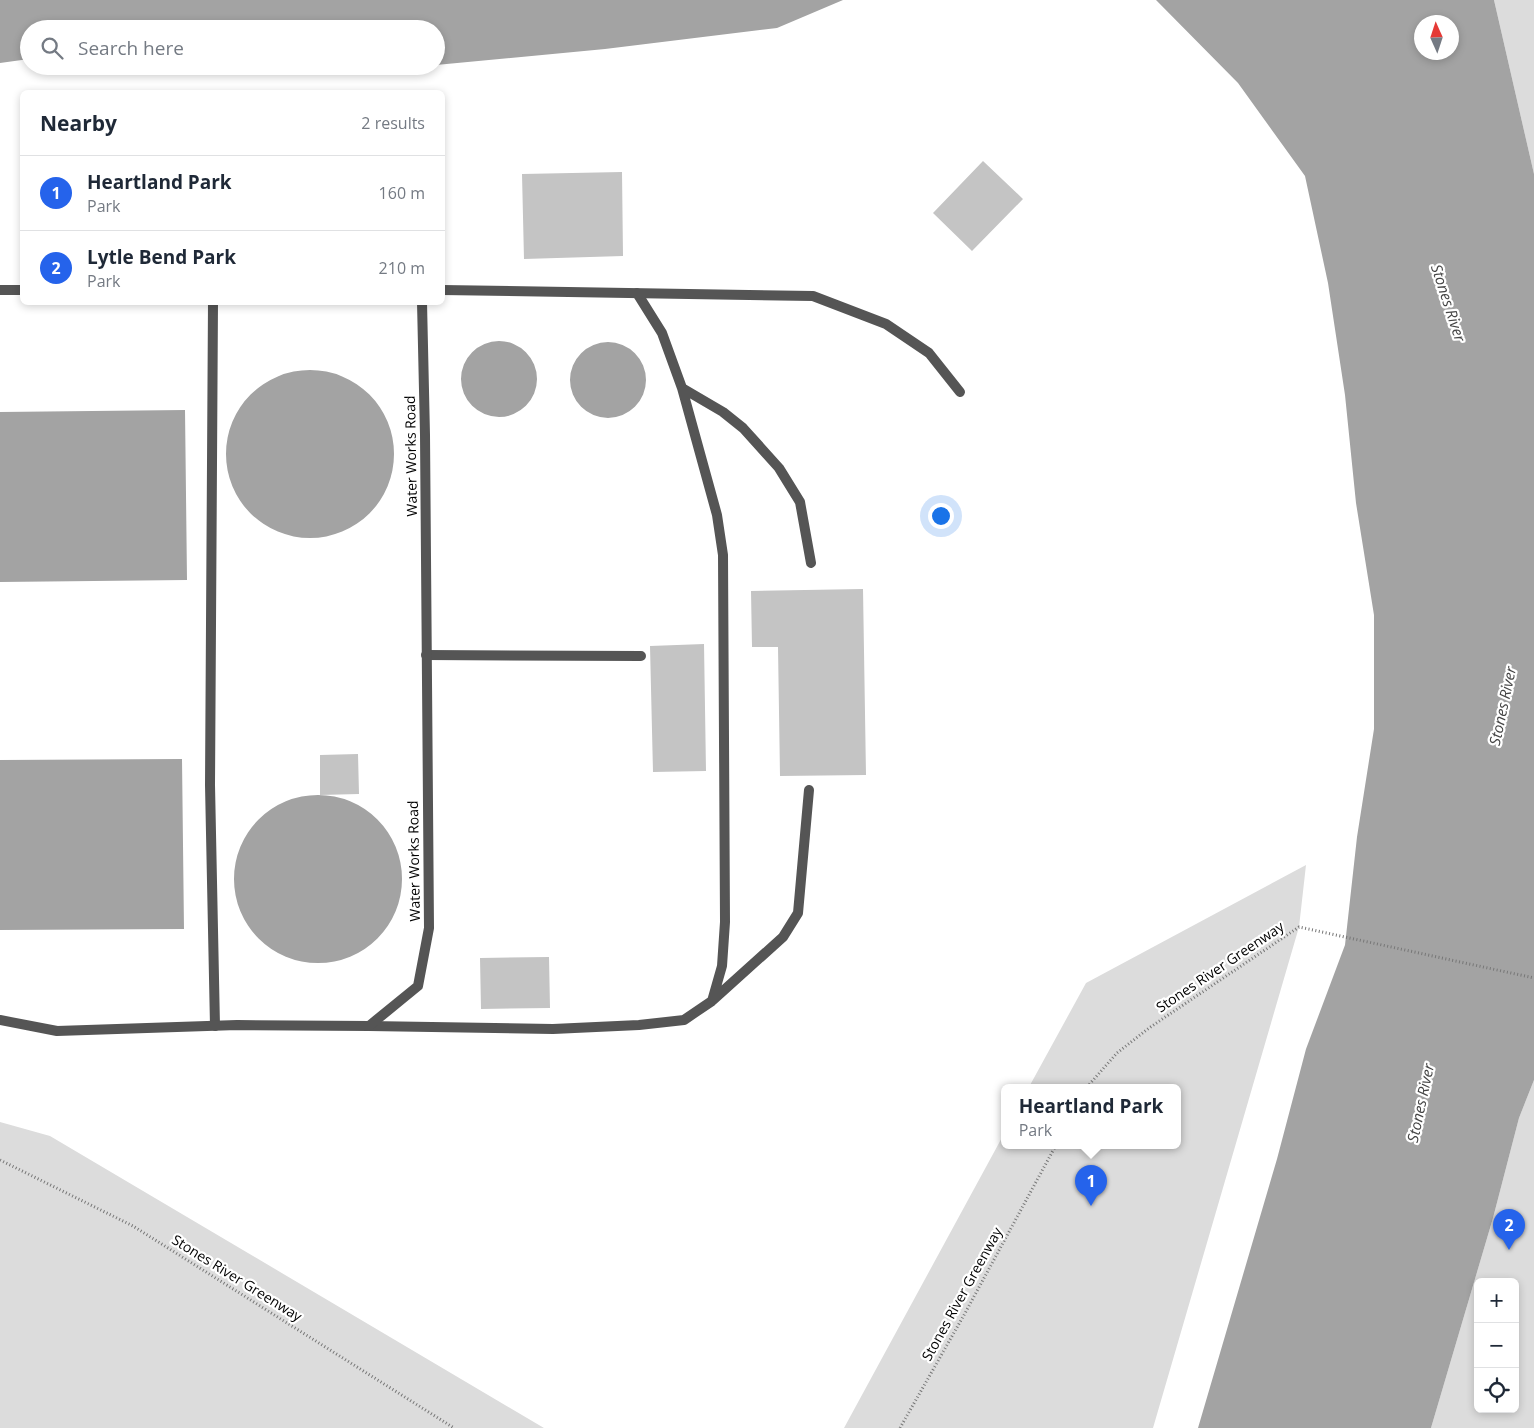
<!DOCTYPE html>
<html lang="en">
<head>
<meta charset="utf-8">
<style>
  body { margin:0; font-family:"Open Sans",sans-serif; background:#f6f6f7; color:#1f2937 }
  .controls { position:absolute; right:15px; bottom:15px; display:grid; overflow:hidden; border-radius:8px; box-shadow:0 2px 8px #0003 }
  .controls button { width:45px; height:45px; display:grid; place-items:center; padding:0; border:0; border-bottom:1px solid #e0e1e3; background:#fff; color:#1f2937; font:25px sans-serif }
  .compass { position:absolute; left:1414px; top:15px; width:45px; height:45px; border-radius:50%; background:#fff; box-shadow:0 2px 8px #0003; rotate:357deg }
  .you { position:absolute; left:940px; top:515px; width:18px; height:18px; margin:-12px; border:4px solid #fff; border-radius:50%; background:#1a73e8; box-shadow:0 0 0 8px #1a73e833 }
  .badge { display:grid; place-items:center; width:32px; height:32px; border-radius:50%; background:#2563eb; color:#fff; font-size:16px; font-weight:700 }
  .pin { position:absolute; translate:-50% -41px; filter:drop-shadow(0 1px 2px #0008) }
  .pin::after { content:''; position:absolute; top:26px; width:18px; height:15px; background:inherit; clip-path:polygon(0 0,100% 0,50% 100%) }
  .popup { position:absolute; left:1001px; top:1084px; width:180px; height:65px; box-sizing:border-box; display:grid; place-content:center; border-radius:8px; background:#fff; filter:drop-shadow(0 1px 4px #0005); font-size:16px; white-space:nowrap; color:#747a83 }
  .popup b { font-size:19px; color:#1f2937 }
  .popup::after { content:''; position:absolute; left:50%; top:100%; margin-left:-10px; border:10px solid transparent; border-top-color:#fff }
  .list { margin:0; padding:0; list-style:none }
  h2 { display:flex; justify-content:space-between; align-items:center; height:65px; margin:0; padding:0 20px; font-size:21px }
  h2 small { font-size:16px; font-weight:400; color:#747a83 }
  .list li { display:grid; grid-template-columns:32px 1fr auto; gap:15px; align-items:center; box-sizing:border-box; height:75px; padding:0 20px; border-top:1px solid #e0e1e3 }
  .list b { display:block; font-size:19px; white-space:nowrap }
  .list p { margin:0; font-size:16px; white-space:nowrap; color:#747a83 }
  .list em { font-size:16px; font-style:normal; color:#747a83 }
  .icon { flex:none; width:28px; height:28px; fill:none; stroke:currentColor; stroke-width:2; stroke-linecap:round; stroke-linejoin:round }
  .map { position:relative; flex:none; width:1534px; height:1428px; overflow:hidden }
  .search { position:absolute; background:#fff; box-shadow:0 2px 8px #0003; left:20px; top:20px; width:425px; height:55px; display:flex; align-items:center; gap:12px; box-sizing:border-box; padding:0 18px; border-radius:28px; color:#747a83; font-size:19px }
  .panel { position:absolute; background:#fff; box-shadow:0 2px 8px #0003; left:20px; top:90px; width:425px; height:215px; border-radius:8px }
  .map>svg:first-child { display:block }
  .green { fill:#dcdcdc; fill-rule:evenodd }
  .water { fill:#a3a3a3; fill-rule:evenodd }
  .building { fill:#c4c4c4 }
  .lines { fill:none; stroke-linecap:round; stroke-linejoin:round }
  .path { stroke:#777; stroke-width:3; stroke-dasharray:1 2.5; stroke-linecap:butt }
  .service { stroke:#555; stroke-width:10 }
  .minor { stroke:#555; stroke-width:10 }
  .labels { text-anchor:middle; stroke-width:4.5; stroke-linejoin:round; paint-order:stroke }
  .street-label { font-size:14px; fill:#000; stroke:#fff }
  .water-label { font-size:15px; font-style:italic; fill:#444; stroke:#fff }
</style>
</head>
<body>
<div class="map">
<svg width="1534" height="1428" viewBox="0 0 1534 1428">
  <rect width="100%" height="100%" fill="#fff"/>
  <path class="green" d="M1494,0h40v174z
    M1306,865l-7,62 -146,501h-309l161,-296v13h172v-58h-148l57,-104z
    M1534,1080v348h-103l62,-210 26,-100zM1478,1282h37v127h-37z
    M0,1122l50,14 494,292h-544z"/>
  <path class="water" d="M0,0h843l-66,28 -172,21 -169,16v-36h-407v30l-29,4z
    M1156,0h338l40,174v906l-15,38 -26,100 -62,210h-233l79,-269 29,-110 39,-104 12,-108 17,-108v-114l-18,-112 -11,-108 -17,-112 -23,-107 -67,-93zM1452,22v30h-30v-30z
    M345,66h80l-43,4z
    M461 379a38 38 0 1 1 76 0a38 38 0 1 1-76 0Z
    M570 380a38 38 0 1 1 76 0a38 38 0 1 1-76 0Z
    M226 454a84 84 0 1 1 168 0a84 84 0 1 1-168 0Z
    M185,410l2,170 -187,2v-170z
    M182,759l2,170 -184,1v-170z
    M234 879a84 84 0 1 1 168 0a84 84 0 1 1-168 0Z"/>
  <path class="building" d="M983,161l40,38 -51,52 -39,-38z
    M622,172l1,84 -99,3 -2,-85z
    M863,589l3,186 -86,1 -2,-129h-26l-1,-56z
    M704,644l2,127 -53,1 -3,-126z
    M358,754l1,40 -39,1v-40z
    M549,957l1,51 -69,1 -1,-51z"/>
  <g class="lines">
    <path class="path" d="M1087,1087l30,-34 32,-25 150,-101 235,51
      M0,1160l133,66 321,202
      M900,1428l64,-113 92,-170"/>
    <path class="service" d="M213,302l-3,483 5,241
      M682,388l41,24 20,16 36,40 21,34 11,61
      M426,655l215,1
      M713,1000l70,-63 15,-24 11,-123
      M369,1026l184,3 86,-4 45,-5 28,-19 10,-35 3,-44 -2,-367 -6,-40 -35,-127 -20,-55 -25,-40"/>
    <path class="minor" d="M0,290h22
      M442,290l371,6 73,28 43,29 31,39
      M0,1020l57,11 180,-6 132,1 49,-40 11,-58 -4,-493 -3,-133"/>
  </g>
  <g class="labels">
    <g class="street-label">
      <text transform="translate(411 456) rotate(-91)" y="5">Water Works Road</text>
      <text transform="translate(414 861) rotate(-91)" y="5">Water Works Road</text>
      <text transform="translate(1220 967) rotate(-34)" y="5">Stones River Greenway</text>
      <text transform="translate(237 1278) rotate(32)" y="5">Stones River Greenway</text>
      <text transform="translate(962 1294) rotate(-61)" y="5">Stones River Greenway</text>
    </g>
    <g class="water-label">
      <text transform="translate(1448 303) rotate(72)" y="5">Stones River</text>
      <text transform="translate(1503 706) rotate(-78)" y="5">Stones River</text>
      <text transform="translate(1421 1103) rotate(-78)" y="5">Stones River</text>
    </g>
  </g>
</svg>
<div class="controls">
<button>+</button>
<button>−</button>
<button><svg class="icon" aria-label="locate" viewBox="0 0 24 24"><circle cx="12" cy="12" r="6"/><path d="M12 2v4M12 18v4M2 12h4M18 12h4"/></svg></button>
</div>
<svg class="compass" viewBox="-18 -18 36 36"><path d="M0-13l5 13h-10z" fill="#e53935"/><path d="M0 13l5-13h-10z" fill="#747a83"/></svg>
<div class="you"></div>
<div class="pin badge" style="left:1091px;top:1206px">1</div>
<div class="popup"><b>Heartland Park</b>Park</div>
<div class="pin badge" style="left:1509px;top:1250px">2</div>
<div class="search"><svg class="icon" aria-label="search" viewBox="0 0 24 24"><circle cx="10" cy="10" r="6"/><path d="M15 15l6 6"/></svg>Search here</div>
<section class="panel">
<h2>Nearby<small>2 results</small></h2>
<ul class="list">
<li><span class="badge">1</span><div><b>Heartland Park</b><p>Park</p></div><em>160 m</em></li>
<li><span class="badge">2</span><div><b>Lytle Bend Park</b><p>Park</p></div><em>210 m</em></li>
</ul>
</section>
</div>
</body>
</html>
